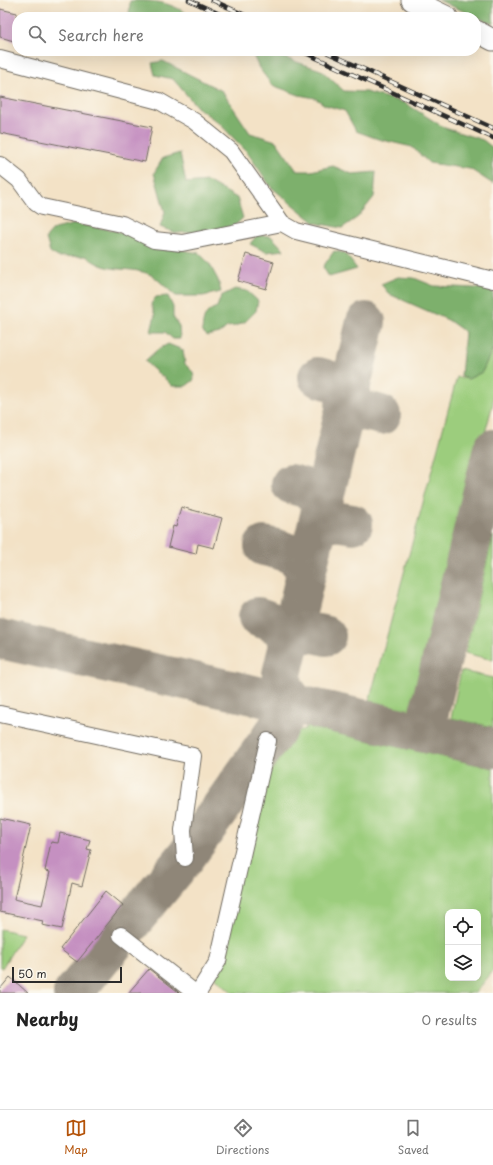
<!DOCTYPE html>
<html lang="en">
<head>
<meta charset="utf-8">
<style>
  body { margin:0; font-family:"Playpen Sans",sans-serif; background:#f2f2f2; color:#222 }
  .controls { position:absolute; right:12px; bottom:12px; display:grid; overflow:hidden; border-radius:8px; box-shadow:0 4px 16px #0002 }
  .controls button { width:36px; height:36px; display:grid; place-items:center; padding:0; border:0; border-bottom:1px solid #e0e0e0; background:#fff; color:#222; font:20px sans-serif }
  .scale { position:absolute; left:12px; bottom:10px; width:110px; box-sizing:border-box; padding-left:4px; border:2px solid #2b2b2b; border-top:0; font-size:11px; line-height:14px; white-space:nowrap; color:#2b2b2b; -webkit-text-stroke:3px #fbf7ec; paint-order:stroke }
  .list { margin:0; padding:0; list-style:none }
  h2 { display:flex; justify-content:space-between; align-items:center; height:52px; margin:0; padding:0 16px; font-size:17px }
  h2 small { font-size:13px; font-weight:400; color:#767676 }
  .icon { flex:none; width:22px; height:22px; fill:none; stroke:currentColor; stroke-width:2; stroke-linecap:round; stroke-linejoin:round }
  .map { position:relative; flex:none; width:493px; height:993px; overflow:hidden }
  .search { position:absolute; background:#fff; box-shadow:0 4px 16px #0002; left:12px; right:12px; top:12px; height:44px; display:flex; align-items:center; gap:10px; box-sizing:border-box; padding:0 14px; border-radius:16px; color:#767676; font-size:15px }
  .sheet { height:116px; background:#fff }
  nav { display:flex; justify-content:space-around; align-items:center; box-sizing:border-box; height:56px; border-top:1px solid #e0e0e0; background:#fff; font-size:11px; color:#767676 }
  nav a { display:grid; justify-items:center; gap:2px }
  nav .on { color:#b45309 }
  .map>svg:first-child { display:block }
  .green { fill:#9ccd7d; stroke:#647c54; fill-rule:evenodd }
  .forest { fill:#7db06c; stroke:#546e4c }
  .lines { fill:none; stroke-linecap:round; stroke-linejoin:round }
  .taxiway { stroke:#8f8678; stroke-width:40 }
  .building { fill:#c590c1 }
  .minor-casing { stroke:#716b61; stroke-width:18 }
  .major-casing { stroke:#716b61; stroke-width:23 }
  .minor { stroke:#fff; stroke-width:16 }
  .major { stroke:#fff; stroke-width:21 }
  .rail-casing { stroke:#2b2b2b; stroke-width:4.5 }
  .rail { stroke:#fbf7ec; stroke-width:3; stroke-dasharray:9; stroke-linecap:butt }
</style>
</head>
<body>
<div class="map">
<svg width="493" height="993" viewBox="0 0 493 993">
  <rect width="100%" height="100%" fill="#fbf7ec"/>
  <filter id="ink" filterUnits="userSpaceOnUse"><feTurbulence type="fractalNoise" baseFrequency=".025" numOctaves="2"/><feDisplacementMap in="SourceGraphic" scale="8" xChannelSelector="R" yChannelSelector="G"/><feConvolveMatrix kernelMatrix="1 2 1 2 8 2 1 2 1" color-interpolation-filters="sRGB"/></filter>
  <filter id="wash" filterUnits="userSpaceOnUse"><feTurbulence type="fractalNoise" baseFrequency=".012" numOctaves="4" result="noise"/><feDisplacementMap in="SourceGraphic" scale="16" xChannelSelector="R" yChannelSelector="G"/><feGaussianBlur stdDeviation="0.9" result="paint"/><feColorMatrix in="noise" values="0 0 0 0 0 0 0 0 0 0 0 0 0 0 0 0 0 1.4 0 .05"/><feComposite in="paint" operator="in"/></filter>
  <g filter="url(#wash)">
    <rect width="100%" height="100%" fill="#f3e2c6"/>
    <path class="green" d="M493,348v55l-82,311 -43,-8 89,-329 11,2 14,-7z
      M493,536v124l-28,-7z
      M461,671l32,7v49l-42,-9z
      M308,727l185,41v203l-18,22h-242l-18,-16 49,-212 22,-27zM448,912h30v66h-30z
      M0,929l23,5 -21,34 -2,-1z"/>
    <path class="forest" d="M438,0h55v24z
      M130,1c25,-1 41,1 62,16h-58l-5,-1z
      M251,51l16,1 54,18 23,21 22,1 39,11 40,25 38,12 10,8v36l-23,-15 -41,-6 -17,-16 -34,-8 -22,-8 -11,-20 -20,-6 -10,-7 -16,-3 -27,-10 -13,-17z
      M163,61l59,30 28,42 26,8 21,30h14l22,-5 19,8 24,-2 -2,25 -16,20 -16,11 -27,-5 -44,-36 -24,-35 -28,-29 -21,-15 -25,-29 -18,-4 -3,-12z
      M180,153l6,30 21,-2 30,17 6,20 -13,12 -54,3 -16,-6 5,-15 -11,-39 9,-15z
      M75,224l38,6 58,18 28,5 10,10 9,17 3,12 -18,4h-27c-8,-6 -18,-18 -27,-22 -24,-9 -40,1 -63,-18l-28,1 -8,-5 -4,-14 8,-9z
      M257,235l14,1 13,14 -18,2 -16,-8z
      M334,251l11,2 12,16 -28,8 -6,-10z
      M398,277l16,1 20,8 59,3v59l-11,24 -14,7 -7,-3 4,-44 -17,-12 -59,-26 -8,-10z
      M235,289l12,2 11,10 -2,10 -11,11 -10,4 -8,1 -7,6 -13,3 -5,-5c1,-13 3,-20 15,-24l4,-11z
      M168,296l5,11v10l6,9 1,13h-7l-8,-7h-14l4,-17 -4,-11 5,-7z
      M168,344l15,6 2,14 8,8 1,8 -8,6h-14c-8,-10 -19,-15 -27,-25l12,-11z"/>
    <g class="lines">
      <path class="taxiway" d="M318,377c20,6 29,8 27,31
        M341,426c10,-19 22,-16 40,-11
        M291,484c18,5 28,7 30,28
        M316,533c10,-14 22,-12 37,-9
        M264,546c21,5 34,6 42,28
        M258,617c17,5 26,10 31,27
        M0,639l493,109
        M289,644c10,-14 23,-12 37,-8
        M296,705l-13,-17 -1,-14 84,-352
        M424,733l69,-284
        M73,993l112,-135 97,-136 7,-19"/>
    </g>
    <g id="blocks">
      <path class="building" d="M0,9l17,4v29l-17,-5z
        M0,97l152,30 -7,35 -145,-29z
        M246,254l28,8 -8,27 -28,-8z
        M181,507l41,11 -8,30 -16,-4 -2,10 -28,-7 5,-21 3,1z
        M0,818l31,7 -17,74 28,6 8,-33 -5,-1 6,-29 7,1 2,-10 30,7 -3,9 4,1 -9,36 -10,-3 -10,46 -20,-4 1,-4 -43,-9z
        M106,891l17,14 -46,57 -17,-13z
        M149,969l28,22 2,2h-51z
        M10,977l18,16h-28v-4z"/>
    </g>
  </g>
  <g filter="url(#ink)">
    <use href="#blocks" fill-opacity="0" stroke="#716b61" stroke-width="1"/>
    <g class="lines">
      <g class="minor-casing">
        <path id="minor" d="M0,59l159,42 35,20 37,30 51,72
          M0,165l19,15 17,23 6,4 80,17 32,16 28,3 100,-20 14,8 197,49
          M0,714l193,42 -10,74 2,28
          M121,935l74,58
          M198,993l20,-32 50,-220"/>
      </g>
      <g class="major-casing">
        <path id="major" d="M412,0l35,17
          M476,31l17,9"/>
      </g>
      <use href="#minor" class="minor"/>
      <use href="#major" class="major"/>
      <g class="rail-casing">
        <path id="rail" d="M189,0l37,17
          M212,0l37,17
          M301,51l192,87
          M324,51l169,77"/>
      </g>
      <use href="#rail" class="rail"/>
    </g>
  </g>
</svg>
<div class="controls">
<button><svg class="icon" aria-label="locate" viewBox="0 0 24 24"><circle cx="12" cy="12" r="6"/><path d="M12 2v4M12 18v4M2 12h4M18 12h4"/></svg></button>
<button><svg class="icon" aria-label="layers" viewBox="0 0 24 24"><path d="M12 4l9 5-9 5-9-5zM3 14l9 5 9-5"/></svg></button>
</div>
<div class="scale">50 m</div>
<div class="search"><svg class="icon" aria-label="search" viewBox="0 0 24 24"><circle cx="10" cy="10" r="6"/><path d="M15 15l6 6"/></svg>Search here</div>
</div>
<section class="sheet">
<h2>Nearby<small>0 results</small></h2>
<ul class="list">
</ul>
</section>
<nav>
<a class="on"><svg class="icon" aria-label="map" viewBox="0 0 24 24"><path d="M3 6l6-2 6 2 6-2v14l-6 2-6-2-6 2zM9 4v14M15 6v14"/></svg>Map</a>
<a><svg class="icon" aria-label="directions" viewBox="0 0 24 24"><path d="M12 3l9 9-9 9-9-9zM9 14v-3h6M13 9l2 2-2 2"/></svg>Directions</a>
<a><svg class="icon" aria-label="saved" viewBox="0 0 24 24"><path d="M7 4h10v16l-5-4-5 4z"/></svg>Saved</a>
</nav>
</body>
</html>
